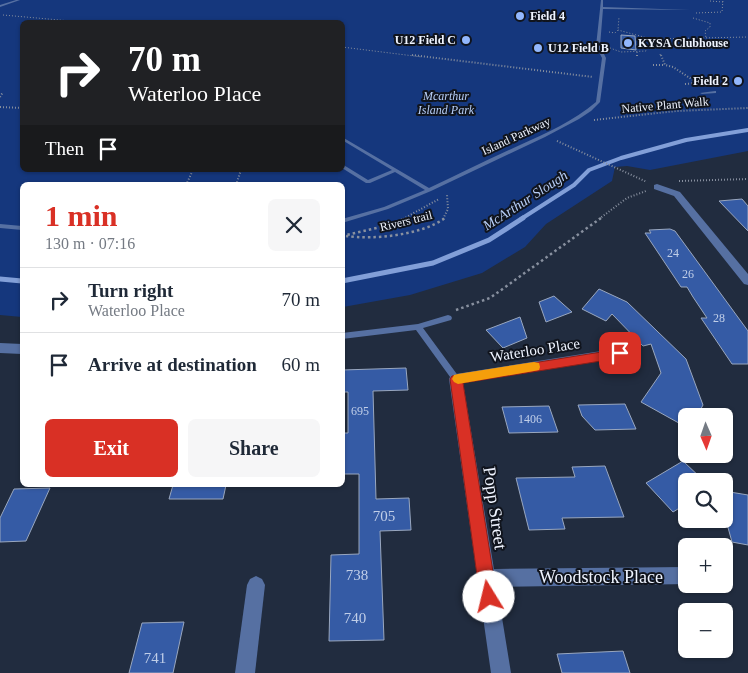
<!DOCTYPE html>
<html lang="en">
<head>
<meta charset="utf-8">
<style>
	:root { --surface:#fff; --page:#f6f6f7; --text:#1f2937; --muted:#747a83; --line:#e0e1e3; --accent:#d93025 }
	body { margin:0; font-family:"Times New Roman",serif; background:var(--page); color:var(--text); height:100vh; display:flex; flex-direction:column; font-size:19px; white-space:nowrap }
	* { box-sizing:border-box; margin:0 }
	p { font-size:16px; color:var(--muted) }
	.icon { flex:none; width:28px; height:28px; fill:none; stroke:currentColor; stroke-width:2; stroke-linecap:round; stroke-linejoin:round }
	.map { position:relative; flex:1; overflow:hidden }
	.panel { position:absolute; left:20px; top:182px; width:325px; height:305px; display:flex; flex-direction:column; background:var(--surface); border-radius:8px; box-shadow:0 1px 4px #0004 }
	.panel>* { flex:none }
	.hud { position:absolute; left:20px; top:20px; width:325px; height:152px; border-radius:8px; box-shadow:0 1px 4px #0004; background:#202124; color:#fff; overflow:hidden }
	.needle { width:32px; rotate:178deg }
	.buttons { position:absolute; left:678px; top:408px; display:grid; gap:10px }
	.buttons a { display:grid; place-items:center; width:55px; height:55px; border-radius:8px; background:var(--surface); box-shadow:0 1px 4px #0004; font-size:25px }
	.pin { position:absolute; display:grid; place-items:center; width:42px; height:42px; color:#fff; margin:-21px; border-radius:10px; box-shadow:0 2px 8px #0006 }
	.me { position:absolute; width:55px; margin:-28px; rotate:351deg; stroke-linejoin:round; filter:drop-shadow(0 0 4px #0008) }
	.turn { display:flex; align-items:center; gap:18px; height:105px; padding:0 25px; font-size:22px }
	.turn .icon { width:65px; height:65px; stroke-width:2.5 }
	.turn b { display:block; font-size:35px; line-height:42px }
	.then { display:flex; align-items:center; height:48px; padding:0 25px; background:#0003; gap:10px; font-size:19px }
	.round { display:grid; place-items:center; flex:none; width:52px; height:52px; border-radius:8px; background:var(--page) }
	.head { display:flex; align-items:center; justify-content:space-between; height:85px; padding:0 25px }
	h1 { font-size:30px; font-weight:600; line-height:38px; color:var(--accent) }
	.button { display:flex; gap:10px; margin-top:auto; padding:10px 25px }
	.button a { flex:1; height:58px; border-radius:8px; background:var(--accent); color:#fff; font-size:20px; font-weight:600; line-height:58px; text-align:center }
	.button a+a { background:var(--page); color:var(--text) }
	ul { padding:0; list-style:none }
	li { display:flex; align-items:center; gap:15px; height:65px; padding:0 25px; border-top:1px solid var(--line) }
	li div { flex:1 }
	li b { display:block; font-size:19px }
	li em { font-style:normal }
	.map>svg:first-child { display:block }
	.green { fill:#15377d; fill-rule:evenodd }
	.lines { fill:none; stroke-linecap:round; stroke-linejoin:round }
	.stream-far1 { stroke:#829fd8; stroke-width:4 }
	.stream { stroke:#829fd8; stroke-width:5 }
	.building { fill:#355ba5; stroke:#99a7bf }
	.path-far2 { stroke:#88909f; stroke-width:1; stroke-dasharray:1 2; stroke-linecap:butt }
	.path-far1 { stroke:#88909f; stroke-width:2; stroke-dasharray:1 2; stroke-linecap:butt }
	.path { stroke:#88909f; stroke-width:2.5; stroke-dasharray:2.5 3; stroke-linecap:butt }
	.service { fill:#5670a2; fill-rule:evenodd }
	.minor { fill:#5670a2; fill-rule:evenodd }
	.route { fill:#d93025; stroke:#8d1f18 }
	.slow { fill:#f59e0b }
	.poi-dot { fill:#92b7fd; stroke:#10141d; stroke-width:2 }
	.labels { text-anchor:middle; stroke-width:4; stroke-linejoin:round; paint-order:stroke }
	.far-poi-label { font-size:12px; font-weight:bold; fill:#eff4ff; stroke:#10141d; text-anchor:start }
	.far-park-label { font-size:12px; font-style:italic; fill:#b7cef7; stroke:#10141d }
	.far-street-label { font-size:12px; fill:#eff4ff; stroke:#10141d }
	.number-label { font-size:12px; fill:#c0cee8 }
	.far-water-label { font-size:14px; font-style:italic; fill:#b7cef7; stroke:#10141d }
	.street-label { font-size:15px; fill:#eff4ff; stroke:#10141d }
	.near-number-label { font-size:15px; fill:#c0cee8 }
	.near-street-label { font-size:18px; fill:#eff4ff; stroke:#10141d }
</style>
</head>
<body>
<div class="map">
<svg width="748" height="673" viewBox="0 0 748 673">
	<rect width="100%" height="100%" fill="#212c3f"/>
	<!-- green -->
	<path class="green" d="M0,0H748V151L650,170L627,166L615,167L612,181L546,224L525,247L482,273L410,295L343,307L342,185H22V317L0,315ZM22,22H342V170H22Z"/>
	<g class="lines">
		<!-- stream-far1 -->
		<path class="stream-far1" d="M521,219L574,185L589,170L621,158L686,140L748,130"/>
		<!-- stream -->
		<g class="stream">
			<path d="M0,279L22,281"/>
			<path d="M342,281L433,263L489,240L523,218"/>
		</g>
	</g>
	<!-- building -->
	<g class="building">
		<path d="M621,35L635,36L636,50L621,48Z"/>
		<path d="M742,199L748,206V231L719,201Z"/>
		<path d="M670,229L675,231L748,331V364H732L701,318H707L693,297L687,287H681L645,233H651L649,230Z"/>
		<path d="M599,289L627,302L686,359L703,405L697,416H686V427L641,402L661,373L651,344L643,346L612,314L606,321L582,309Z"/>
		<path d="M554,296L572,312L546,322L539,302Z"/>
		<path d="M520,317L527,338L503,348L486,330Z"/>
		<path d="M406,368L408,390L373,391L376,499L409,498L411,530L380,531L384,640L329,641L331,555L359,554V474H344V433H348V392H342V370Z"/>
		<path d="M625,404L636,429L595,430L582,416L578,405Z"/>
		<path d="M549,406L558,432L509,433L502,407Z"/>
		<path d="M683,461L704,481H686V504L673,512L646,483Z"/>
		<path d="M605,466L624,517L562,518L565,529L529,530L516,478L575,477L572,467Z"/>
		<path d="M173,485H226L223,499H169Z"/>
		<path d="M50,488L26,541L0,542V518L14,489Z"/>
		<path d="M724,491L748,495V545L732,542L724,513Z"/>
		<path d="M184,622L173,673H129L142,623Z"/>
		<path d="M623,651L630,673H562L557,654Z"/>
	</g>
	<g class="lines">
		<!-- path-far2 -->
		<g class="path-far2">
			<path d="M710,1L723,2"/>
			<path d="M696,13L722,12L723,0"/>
			<path d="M3,15L82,22"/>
			<path d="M693,18L710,23V27L705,31L706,38"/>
			<path d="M609,32L615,33L618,30L619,17"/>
			<path d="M652,39L748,37"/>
			<path d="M342,47L422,57"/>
			<path d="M610,48L621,52L646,51L647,46L653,44L651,39L618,30"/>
			<path d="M637,52V57"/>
			<path d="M660,54L661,57"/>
		</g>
		<!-- path-far1 -->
		<g class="path-far1">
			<path d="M412,55L593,77"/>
			<path d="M637,55V58"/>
			<path d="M661,55L665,65L673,67L699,84"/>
			<path d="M653,65H664"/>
			<path d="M685,84L697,83"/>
			<path d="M0,97L3,92"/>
			<path d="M0,107L22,108"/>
			<path d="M594,120L676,111L748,108"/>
			<path d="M557,141L647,182"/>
			<path d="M679,181L748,179"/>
			<path d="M186,185L193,170"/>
			<path d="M236,185L241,170"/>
			<path d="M403,219L439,199"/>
			<path d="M443,219L448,209L447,195"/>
			<path d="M599,219L627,198L646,191"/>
		</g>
		<!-- path -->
		<g class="path">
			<path d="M342,236L394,224L405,218"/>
			<path d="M346,236C374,240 422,235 445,218"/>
			<path d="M456,310L490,298L601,218"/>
		</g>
		<!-- service -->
		<g class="service">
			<path d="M16,0H20L0,7V5Z"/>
			<path d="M601,0H603V7L690,10L603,9L600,46L606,58L600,102L591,111L579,119L545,137L431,191L388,209L342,223V219L384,207L425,190L395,172L370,183H366L342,168V164L368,180L392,170L342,140V137L429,188C459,174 489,159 520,145C546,133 574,121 596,102L602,58L596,46Z"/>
			<path d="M715,91H716V93L702,94L700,93Z"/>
			<path d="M0,224L22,226V230L0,228Z"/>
			<path d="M448,315L451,316L452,318L451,320L423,328L459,377L460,379L459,381H453L416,330L342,339V333L418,324Z"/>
		</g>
		<!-- minor -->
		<g class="minor">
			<path d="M657,184L680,192L748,274V285L744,284L674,196L654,189V185Z"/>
			<path d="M0,343L22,344V354L0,353Z"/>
			<path d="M620,348L625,350L626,353L625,356L463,383L494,569L686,567V584H689L497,587L511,673H491L449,379L451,375L456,374Z"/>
			<path d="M256,576L262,579L265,585L255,673H235L247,585L250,579Z"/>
		</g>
	</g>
	<!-- route -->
	<path class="route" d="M620,349L625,353L620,358L463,383L497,597L495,603L489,605L483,603L480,597L450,379L452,376Z"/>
	<!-- slow -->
	<path class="slow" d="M534,362L539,363L540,367L539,370L534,371L458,384L454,382L452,379L454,375L458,374Z"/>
	<!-- markers -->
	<g class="poi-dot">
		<circle cx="520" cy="16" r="5"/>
		<circle cx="466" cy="40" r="5"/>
		<circle cx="628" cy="43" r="5"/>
		<circle cx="538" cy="48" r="5"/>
		<circle cx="738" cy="81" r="5"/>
	</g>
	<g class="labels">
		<!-- far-poi labels -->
		<g class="far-poi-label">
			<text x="530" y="20">Field 4</text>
			<text x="456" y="44" text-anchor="end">U12 Field C</text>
			<text x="638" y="47">KYSA Clubhouse</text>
			<text x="548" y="52">U12 Field B</text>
			<text x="728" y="85" text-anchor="end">Field 2</text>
		</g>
		<!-- far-park labels -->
		<g class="far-park-label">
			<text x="446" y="100">Mcarthur<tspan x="446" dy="14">Island Park</tspan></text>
		</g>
		<!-- far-street labels -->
		<g class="far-street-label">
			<text transform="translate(665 105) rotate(-5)" y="4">Native Plant Walk</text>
			<text transform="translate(516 136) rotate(-25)" y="4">Island Parkway</text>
			<text transform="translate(406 221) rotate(-14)" y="4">Rivers trail</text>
		</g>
		<!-- number labels -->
		<g class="number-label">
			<text x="673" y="257">24</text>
			<text x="688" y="278">26</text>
			<text x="719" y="322">28</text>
			<text x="360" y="415">695</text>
			<text x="530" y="423">1406</text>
		</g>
		<!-- far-water labels -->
		<g class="far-water-label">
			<text transform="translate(525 200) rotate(-33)" y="5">McArthur Slough</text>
		</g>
		<!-- street labels -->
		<g class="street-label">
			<text transform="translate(535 350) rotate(-9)" y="5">Waterloo Place</text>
		</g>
		<!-- near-number labels -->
		<g class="near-number-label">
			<text x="384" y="521">705</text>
			<text x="357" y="580">738</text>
			<text x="355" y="623">740</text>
			<text x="155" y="663">741</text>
		</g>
		<!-- near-street labels -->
		<g class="near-street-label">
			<text transform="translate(495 508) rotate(82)" y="6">Popp Street</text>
			<text x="601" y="583">Woodstock Place</text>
		</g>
	</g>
</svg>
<div class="buttons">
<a><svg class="needle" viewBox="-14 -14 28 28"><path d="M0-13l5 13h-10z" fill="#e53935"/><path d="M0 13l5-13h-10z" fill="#747a83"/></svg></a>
<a><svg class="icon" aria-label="search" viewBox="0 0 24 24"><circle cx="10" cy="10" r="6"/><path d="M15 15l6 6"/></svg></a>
<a>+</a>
<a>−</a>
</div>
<div class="pin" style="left:620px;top:353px;background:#d93025"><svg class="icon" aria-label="arrive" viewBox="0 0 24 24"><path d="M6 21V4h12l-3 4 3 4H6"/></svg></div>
<svg class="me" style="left:489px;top:597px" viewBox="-20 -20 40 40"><circle r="19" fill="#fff"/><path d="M0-13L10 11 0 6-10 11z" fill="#d93025"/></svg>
<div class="hud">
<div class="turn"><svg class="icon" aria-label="right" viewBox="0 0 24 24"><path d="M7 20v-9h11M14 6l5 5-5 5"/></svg><div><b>70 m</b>Waterloo Place</div></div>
<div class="then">Then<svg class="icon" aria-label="arrive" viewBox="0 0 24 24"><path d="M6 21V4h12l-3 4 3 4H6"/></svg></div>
</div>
<section class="panel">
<div class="head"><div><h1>1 min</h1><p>130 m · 07:16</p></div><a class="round"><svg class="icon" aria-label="close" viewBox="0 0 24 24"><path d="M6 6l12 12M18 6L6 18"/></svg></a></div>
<ul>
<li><svg class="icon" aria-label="right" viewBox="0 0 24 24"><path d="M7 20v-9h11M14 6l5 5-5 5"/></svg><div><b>Turn right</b><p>Waterloo Place</p></div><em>70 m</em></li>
<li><svg class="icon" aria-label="arrive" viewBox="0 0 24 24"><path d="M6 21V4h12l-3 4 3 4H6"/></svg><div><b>Arrive at destination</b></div><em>60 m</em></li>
</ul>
<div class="button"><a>Exit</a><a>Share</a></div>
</section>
</div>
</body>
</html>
